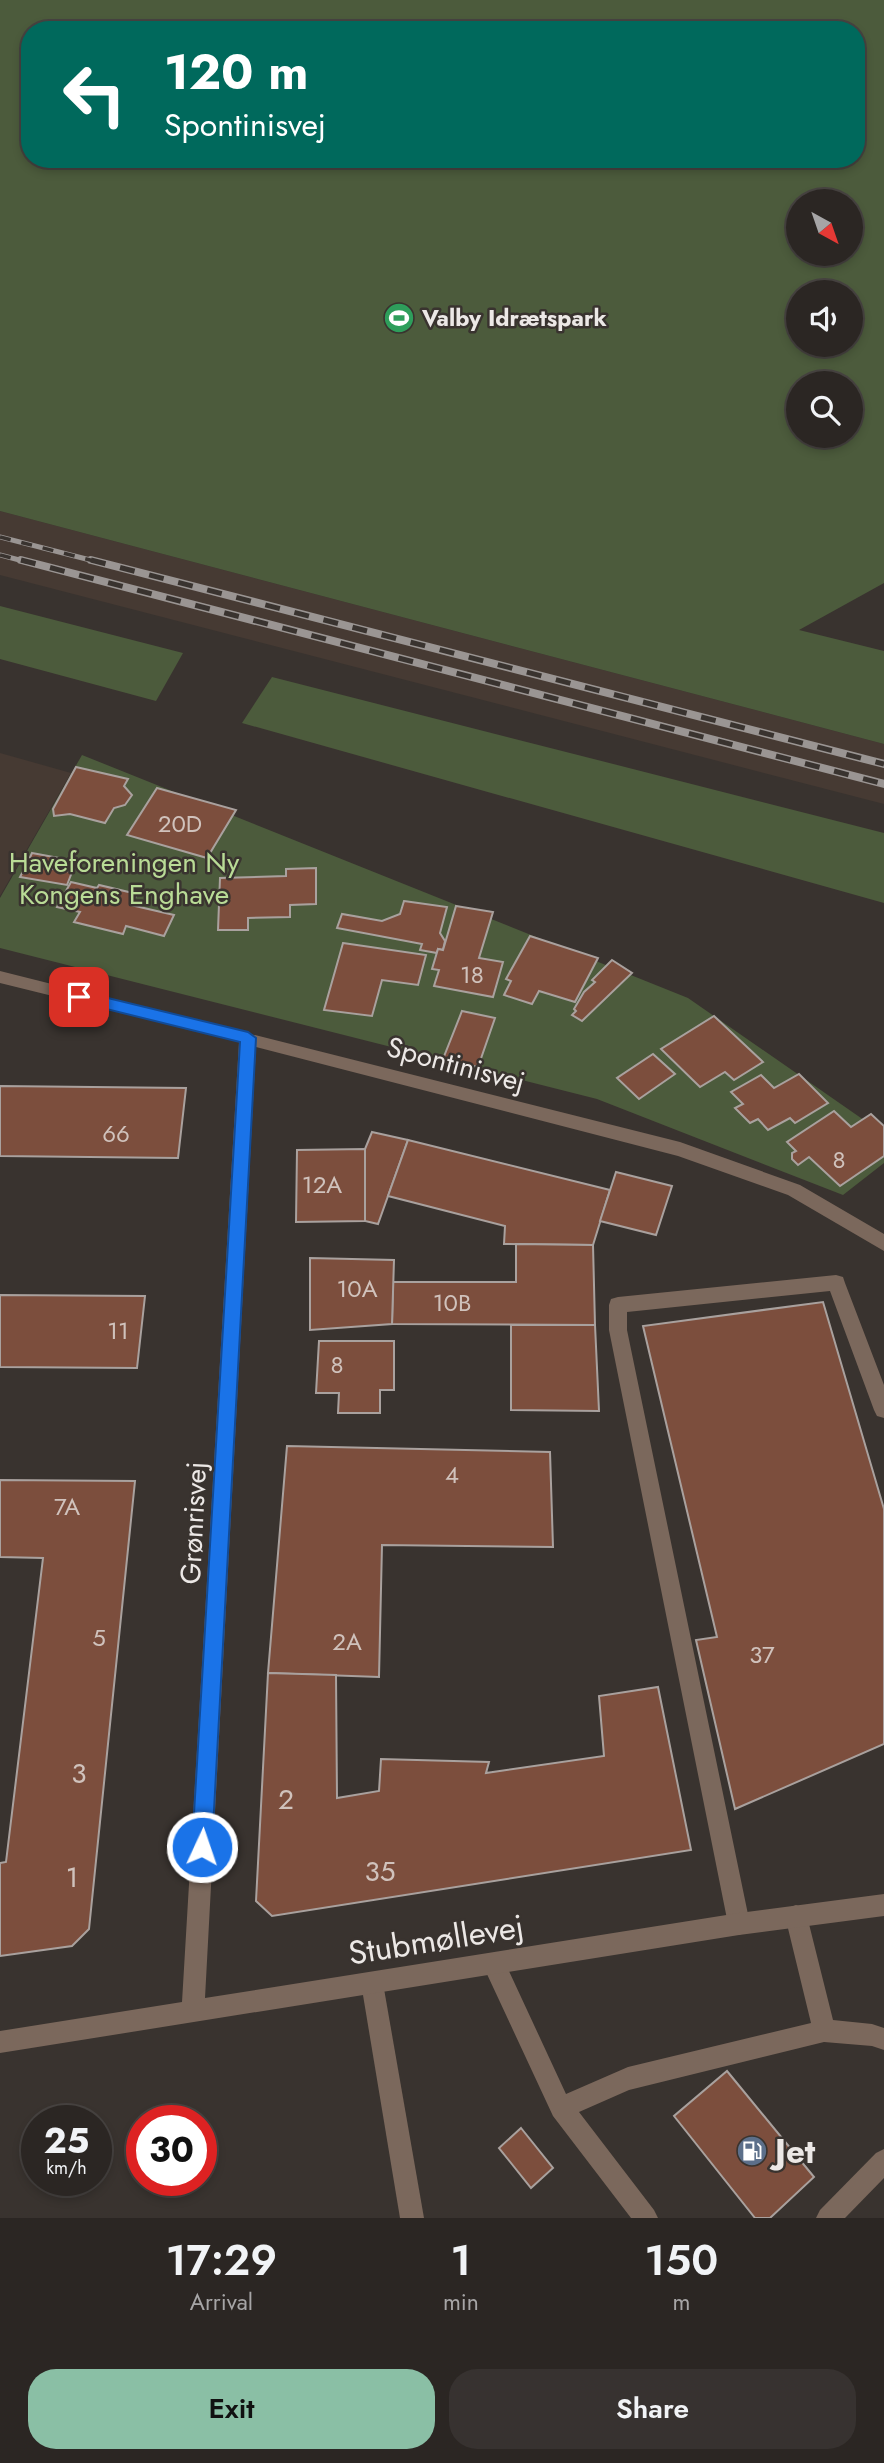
<!DOCTYPE html>
<html lang="en">
<head>
<meta charset="utf-8">
<style>
	:root { --surface:#2b2623; --page:#373230; --text:#f1f3f6; --muted:#a6a5a6; --line:#474341; --accent:#8abfa5 }
	body { margin:0; font-family:Jost,sans-serif; background:var(--page); color:var(--text); height:100vh; display:flex; flex-direction:column; font-size:26px; white-space:nowrap }
	* { box-sizing:border-box; margin:0 }
	p { font-size:23px; color:var(--muted) }
	.icon { flex:none; width:38px; height:38px; fill:none; stroke:currentColor; stroke-width:2; stroke-linecap:round; stroke-linejoin:round }
	.map { position:relative; height:2218px; overflow:hidden }
	.side { display:flex; flex-direction:column; background:var(--surface); flex:1 }
	.side>* { flex:none }
	.hud { position:absolute; left:21px; top:21px; width:844px; height:147px; border-radius:28px; box-shadow:0 4px 10px #0003,0 0 0 2px var(--line); background:#00695c; color:#fff; overflow:hidden }
	.needle { width:46px; rotate:140deg }
	.fabs { position:absolute; left:786px; top:189px; display:grid; gap:14px }
	.fabs a { display:grid; place-items:center; width:77px; height:77px; border-radius:50%; background:var(--surface); box-shadow:0 4px 10px #0003,0 0 0 2px var(--line); font-size:35px }
	.speed { position:absolute; left:21px; top:2105px; display:flex; gap:14px; font-size:35px; font-weight:700; text-align:center }
	.speed>* { display:grid; place-content:center; width:91px; height:91px; border-radius:50%; background:var(--surface); box-shadow:0 4px 10px #0003,0 0 0 2px var(--line); line-height:1 }
	.speed small { font-size:18px; font-weight:400 }
	.speed .limit { border:10px solid #d22; background:#fff; color:#111 }
	.pin { position:absolute; display:grid; place-items:center; width:60px; height:60px; color:#fff; margin:-30px; border-radius:14px; box-shadow:0 4px 10px #0006 }
	.me { position:absolute; width:77px; margin:-38px; rotate:3deg; stroke-linejoin:round; filter:drop-shadow(0 0 5px #0008) }
	.turn { display:flex; align-items:center; gap:24px; height:147px; padding:0 28px; font-size:32px }
	.turn .icon { width:91px; height:91px; stroke-width:2.5 }
	.turn b { display:block; font-size:49px; line-height:60px }
	.eta { display:flex; justify-content:space-evenly; align-items:center; height:119px; text-align:center }
	.eta b { font-size:42px; font-weight:600; line-height:49px }
	.action { display:flex; gap:14px; margin-top:auto; padding:14px 28px }
	.action a { flex:1; height:80px; border-radius:28px; background:var(--accent); color:#111; font-size:28px; font-weight:600; line-height:80px; text-align:center }
	.action a+a { background:var(--page); color:var(--text) }
	.map>svg:first-child { display:block }
	.built { fill:#463a33 }
	.green { fill:#4c5b3c; fill-rule:evenodd }
	.building { fill:#7c4e3d; stroke:#a9a19e; stroke-width:2 }
	.lines { fill:none; stroke-linecap:round; stroke-linejoin:round }
	.lane { fill:#7b685c; fill-rule:evenodd }
	.street { fill:#7b685c; fill-rule:evenodd }
	.rail-far1-casing { stroke:#9a9593; stroke-width:5 }
	.rail-casing { stroke:#9a9593; stroke-width:8 }
	.rail-far1 { stroke:#39332f; stroke-width:3.5; stroke-dasharray:11; stroke-linecap:butt }
	.rail { stroke:#39332f; stroke-width:5; stroke-dasharray:15; stroke-linecap:butt }
	.route { fill:#1a73e8; stroke:#114b97; stroke-width:2 }
	.labels { text-anchor:middle; stroke-width:5; stroke-linejoin:round; paint-order:stroke }
	.far-poi-label { font-size:23px; font-weight:bold; fill:#ece8e6; stroke:#39332f; text-anchor:start }
	.number-label { font-size:24px; fill:#d0c2bc }
	.park-label { font-size:28px; fill:#b9db96; stroke:#39332f }
	.street-label { font-size:28px; fill:#ece8e6; stroke:#39332f }
	.near-number-label { font-size:28px; fill:#d0c2bc }
	.near-street-label { font-size:33px; fill:#ece8e6; stroke:#39332f }
	.near-poi-label { font-size:33px; font-weight:bold; fill:#ece8e6; stroke:#39332f; text-anchor:start }
</style>
</head>
<body>
<div class="map">
<svg width="884" height="2218" viewBox="0 0 884 2218">
	<rect width="100%" height="100%" fill="#39332f"/>
	<!-- built -->
	<g class="built">
		<path d="M0,511L884,744V804L0,575Z"/>
		<path d="M0,753L71,773L0,896Z"/>
	</g>
	<!-- green -->
	<g class="green">
		<path d="M0,0H884V583L799,630L884,651V744L0,511ZM30,30H856V159H30ZM850,201V254H798V201ZM850,292V345H798V292ZM850,383V436H798V383Z"/>
		<path d="M0,606L183,653L156,701L0,659Z"/>
		<path d="M272,677L884,833V903L242,723Z"/>
		<path d="M82,755L688,998L884,1134V1163L843,1195L597,1099L0,948V898Z"/>
	</g>
	<!-- building -->
	<g class="building">
		<path d="M76,767L128,779L124,786L132,795L125,805L114,808L105,823L70,814L54,816L53,809Z"/>
		<path d="M157,788L236,810L207,858L127,835Z"/>
		<path d="M32,853L59,858L53,869L27,864Z"/>
		<path d="M27,864L53,869L72,872L67,885L20,877Z"/>
		<path d="M316,868V904L290,905V917L248,918V930H218L220,878L286,876V869Z"/>
		<path d="M71,882L97,888L99,885L137,894L131,905L174,915L164,936L126,926L123,934L74,922L80,912L57,907Z"/>
		<path d="M404,901L447,907L440,933L445,941L443,950L438,949L437,953L420,950L422,944L337,928L342,914L382,921L400,914Z"/>
		<path d="M456,906L493,912L479,958L503,962L493,997L434,986L439,970L432,969L438,949L443,950Z"/>
		<path d="M530,936L598,958L575,1002L539,991L532,1004L504,995L511,981L506,979Z"/>
		<path d="M343,943L426,955L418,985L382,980L372,1016L324,1010Z"/>
		<path d="M612,960L632,973L582,1021L572,1015L576,1011L574,1009L584,992L595,982L592,980Z"/>
		<path d="M462,1011L495,1018L478,1067L443,1059Z"/>
		<path d="M714,1016L763,1062L734,1080L725,1072L700,1087L661,1049Z"/>
		<path d="M653,1054L675,1074L639,1099L617,1078Z"/>
		<path d="M799,1074L828,1103L795,1123L790,1118L768,1130L758,1119L750,1123L735,1108L743,1104L731,1092L761,1075L774,1088Z"/>
		<path d="M0,1086L186,1088L178,1158L0,1156Z"/>
		<path d="M834,1111L851,1127L871,1114L884,1126V1156L840,1186L809,1157L798,1165L792,1159V1153L796,1151L787,1142Z"/>
		<path d="M372,1132L408,1140L378,1224L365,1221V1149Z"/>
		<path d="M408,1140L610,1190L593,1245L504,1244L505,1226L388,1196Z"/>
		<path d="M365,1149V1221L296,1222L297,1150Z"/>
		<path d="M616,1172L672,1186L656,1235L600,1221Z"/>
		<path d="M516,1244L593,1245L595,1325L392,1324L393,1282H516Z"/>
		<path d="M310,1258L394,1260L392,1324L310,1330Z"/>
		<path d="M0,1295L145,1296L137,1368L0,1367Z"/>
		<path d="M823,1302L884,1509V1744L735,1809L696,1640L717,1637L643,1326Z"/>
		<path d="M511,1325H595L599,1411L511,1410Z"/>
		<path d="M319,1341H394V1390H380V1413H338L339,1393H316Z"/>
		<path d="M287,1446L550,1452L553,1547L382,1545L379,1677L268,1673Z"/>
		<path d="M0,1480L135,1481L89,1929L72,1946L0,1956V1863L6,1862L43,1558L0,1557Z"/>
		<path d="M268,1673L336,1675L337,1798L379,1791L381,1759L489,1762L486,1773L604,1756L599,1696L658,1687L691,1850L272,1916L256,1901Z"/>
		<path d="M727,2071L814,2177L770,2218H755L674,2116Z"/>
		<path d="M521,2128L553,2168L531,2188L499,2148Z"/>
	</g>
	<g class="lines">
		<!-- lane -->
		<g class="lane">
			<path d="M836,1275L843,1277L845,1283L884,1385V1418L877,1416L874,1410L830,1291L627,1312V1330L750,1924L747,1932L739,1935L731,1932L728,1924L609,1330V1305L611,1299L618,1297Z"/>
			<path d="M796,1905L804,1908L807,1916L833,2020L872,2024L884,2028V2050L872,2046L824,2042L629,2090L579,2112L654,2210L658,2218H631L553,2116L486,1972L483,1964L486,1956L494,1953L502,1956L566,2094L628,2067L811,2023L785,1916L788,1908Z"/>
			<path d="M372,1972L380,1975L383,1983L424,2218H400L361,1983L364,1975Z"/>
			<path d="M884,2149V2178L845,2218H816L820,2210L876,2153Z"/>
		</g>
		<!-- street -->
		<path class="street" d="M0,971L680,1142L800,1185L884,1234V1251L788,1195L678,1156L256,1047L205,1998L739,1913L884,1894V1916L739,1935L0,2053V2031L182,2002L239,1042L0,983Z"/>
		<!-- rail-far1 casing -->
		<g class="rail-far1-casing">
			<g id="rail-far1">
				<path d="M0,537L98,562"/>
				<path d="M0,555L27,562"/>
			</g>
		</g>
		<!-- rail casing -->
		<g class="rail-casing">
			<g id="rail">
				<path d="M21,560L884,784"/>
				<path d="M91,560L884,764"/>
			</g>
		</g>
		<!-- rail-far1 -->
		<use href="#rail-far1" class="rail-far1"/>
		<!-- rail -->
		<use href="#rail" class="rail"/>
	</g>
	<!-- route -->
	<path class="route" d="M79,991L248,1032L256,1038L212,1847L209,1854L202,1857L195,1854L192,1847L240,1042L74,1001L72,997Z"/>
	<!-- icons -->
	<defs>
		<g id="stadium-disc" transform="scale(1.575)"><circle r="9.5" fill="#2e9e5b" stroke="#39332f"/><path d="M0-5a6.5 5 0 1 0 0 10a6.5 5 0 1 0 0-10ZM-3.5-1.8h7v3.6h-7Z" fill="#fff"/></g>
		<g id="fuel-disc" transform="scale(1.575)"><circle r="9.5" fill="#5c6f8a" stroke="#39332f"/><path d="M-5.5-6h7V0h2V4h1.3V-2.5L3-4.5l.8-.8L6-3V5H2.5V1h-1V6h-7ZM-4.2-4.7v3.2H.2V-4.7Z" fill="#fff"/></g>
	</defs>
	<g fill-rule="evenodd">
		<use href="#stadium-disc" x="399" y="318"/>
		<use href="#fuel-disc" x="752" y="2151"/>
	</g>
	<g class="labels">
		<!-- far-poi labels -->
		<g class="far-poi-label">
			<text x="422" y="326">Valby Idrætspark</text>
		</g>
		<!-- number labels -->
		<g class="number-label">
			<text x="180" y="832">20D</text>
			<text x="472" y="983">18</text>
			<text x="116" y="1142">66</text>
			<text x="839" y="1168">8</text>
			<text x="322" y="1193">12A</text>
			<text x="357" y="1297">10A</text>
			<text x="452" y="1311">10B</text>
			<text x="118" y="1339">11</text>
			<text x="337" y="1373">8</text>
			<text x="452" y="1483">4</text>
			<text x="67" y="1515">7A</text>
			<text x="99" y="1646">5</text>
			<text x="347" y="1650">2A</text>
			<text x="762" y="1663">37</text>
		</g>
		<!-- park labels -->
		<g class="park-label">
			<text x="124" y="872">Haveforeningen Ny<tspan x="124" dy="32">Kongens Enghave</tspan></text>
		</g>
		<!-- street labels -->
		<g class="street-label">
			<text transform="translate(456 1064) rotate(15)" y="10">Spontinisvej</text>
			<text transform="translate(193 1523) rotate(-87)" y="10">Grønrisvej</text>
		</g>
		<!-- near-number labels -->
		<g class="near-number-label">
			<text x="79" y="1783">3</text>
			<text x="286" y="1809">2</text>
			<text x="380" y="1881">35</text>
			<text x="72" y="1887">1</text>
		</g>
		<!-- near-street labels -->
		<g class="near-street-label">
			<text transform="translate(436 1939) rotate(-9)" y="12">Stubmøllevej</text>
		</g>
		<!-- near-poi labels -->
		<g class="near-poi-label">
			<text x="775" y="2163">Jet</text>
		</g>
	</g>
</svg>
<div class="fabs">
<a><svg class="needle" viewBox="-14 -14 28 28"><path d="M0-13l5 13h-10z" fill="#e53935"/><path d="M0 13l5-13h-10z" fill="#a6a5a6"/></svg></a>
<a><svg class="icon" aria-label="sound" viewBox="0 0 24 24"><path d="M4 9h4l5-4v14l-5-4H4zM17 9q2 3 0 6"/></svg></a>
<a><svg class="icon" aria-label="search" viewBox="0 0 24 24"><circle cx="10" cy="10" r="6"/><path d="M15 15l6 6"/></svg></a>
</div>
<div class="speed"><div>25<small>km/h</small></div><div class="limit">30</div></div>
<div class="pin" style="left:79px;top:997px;background:#d93025"><svg class="icon" aria-label="arrive" viewBox="0 0 24 24"><path d="M6 21V4h12l-3 4 3 4H6"/></svg></div>
<svg class="me" style="left:202px;top:1847px" viewBox="-20 -20 40 40"><circle r="17" fill="#1a73e8" stroke="#fff" stroke-width="3"/><path d="M0-11L8 9 0 5-8 9z" fill="#fff"/></svg>
<div class="hud">
<div class="turn"><svg class="icon" aria-label="left" viewBox="0 0 24 24"><path d="M17 20v-9H6M10 6l-5 5 5 5"/></svg><div><b>120 m</b>Spontinisvej</div></div>
</div>
</div>
<section class="side">
<div class="eta">
<div><b>17:29</b><p>Arrival</p></div>
<div><b>1</b><p>min</p></div>
<div><b>150</b><p>m</p></div>
</div>
<div class="action"><a>Exit</a><a>Share</a></div>
</section>
</body>
</html>
